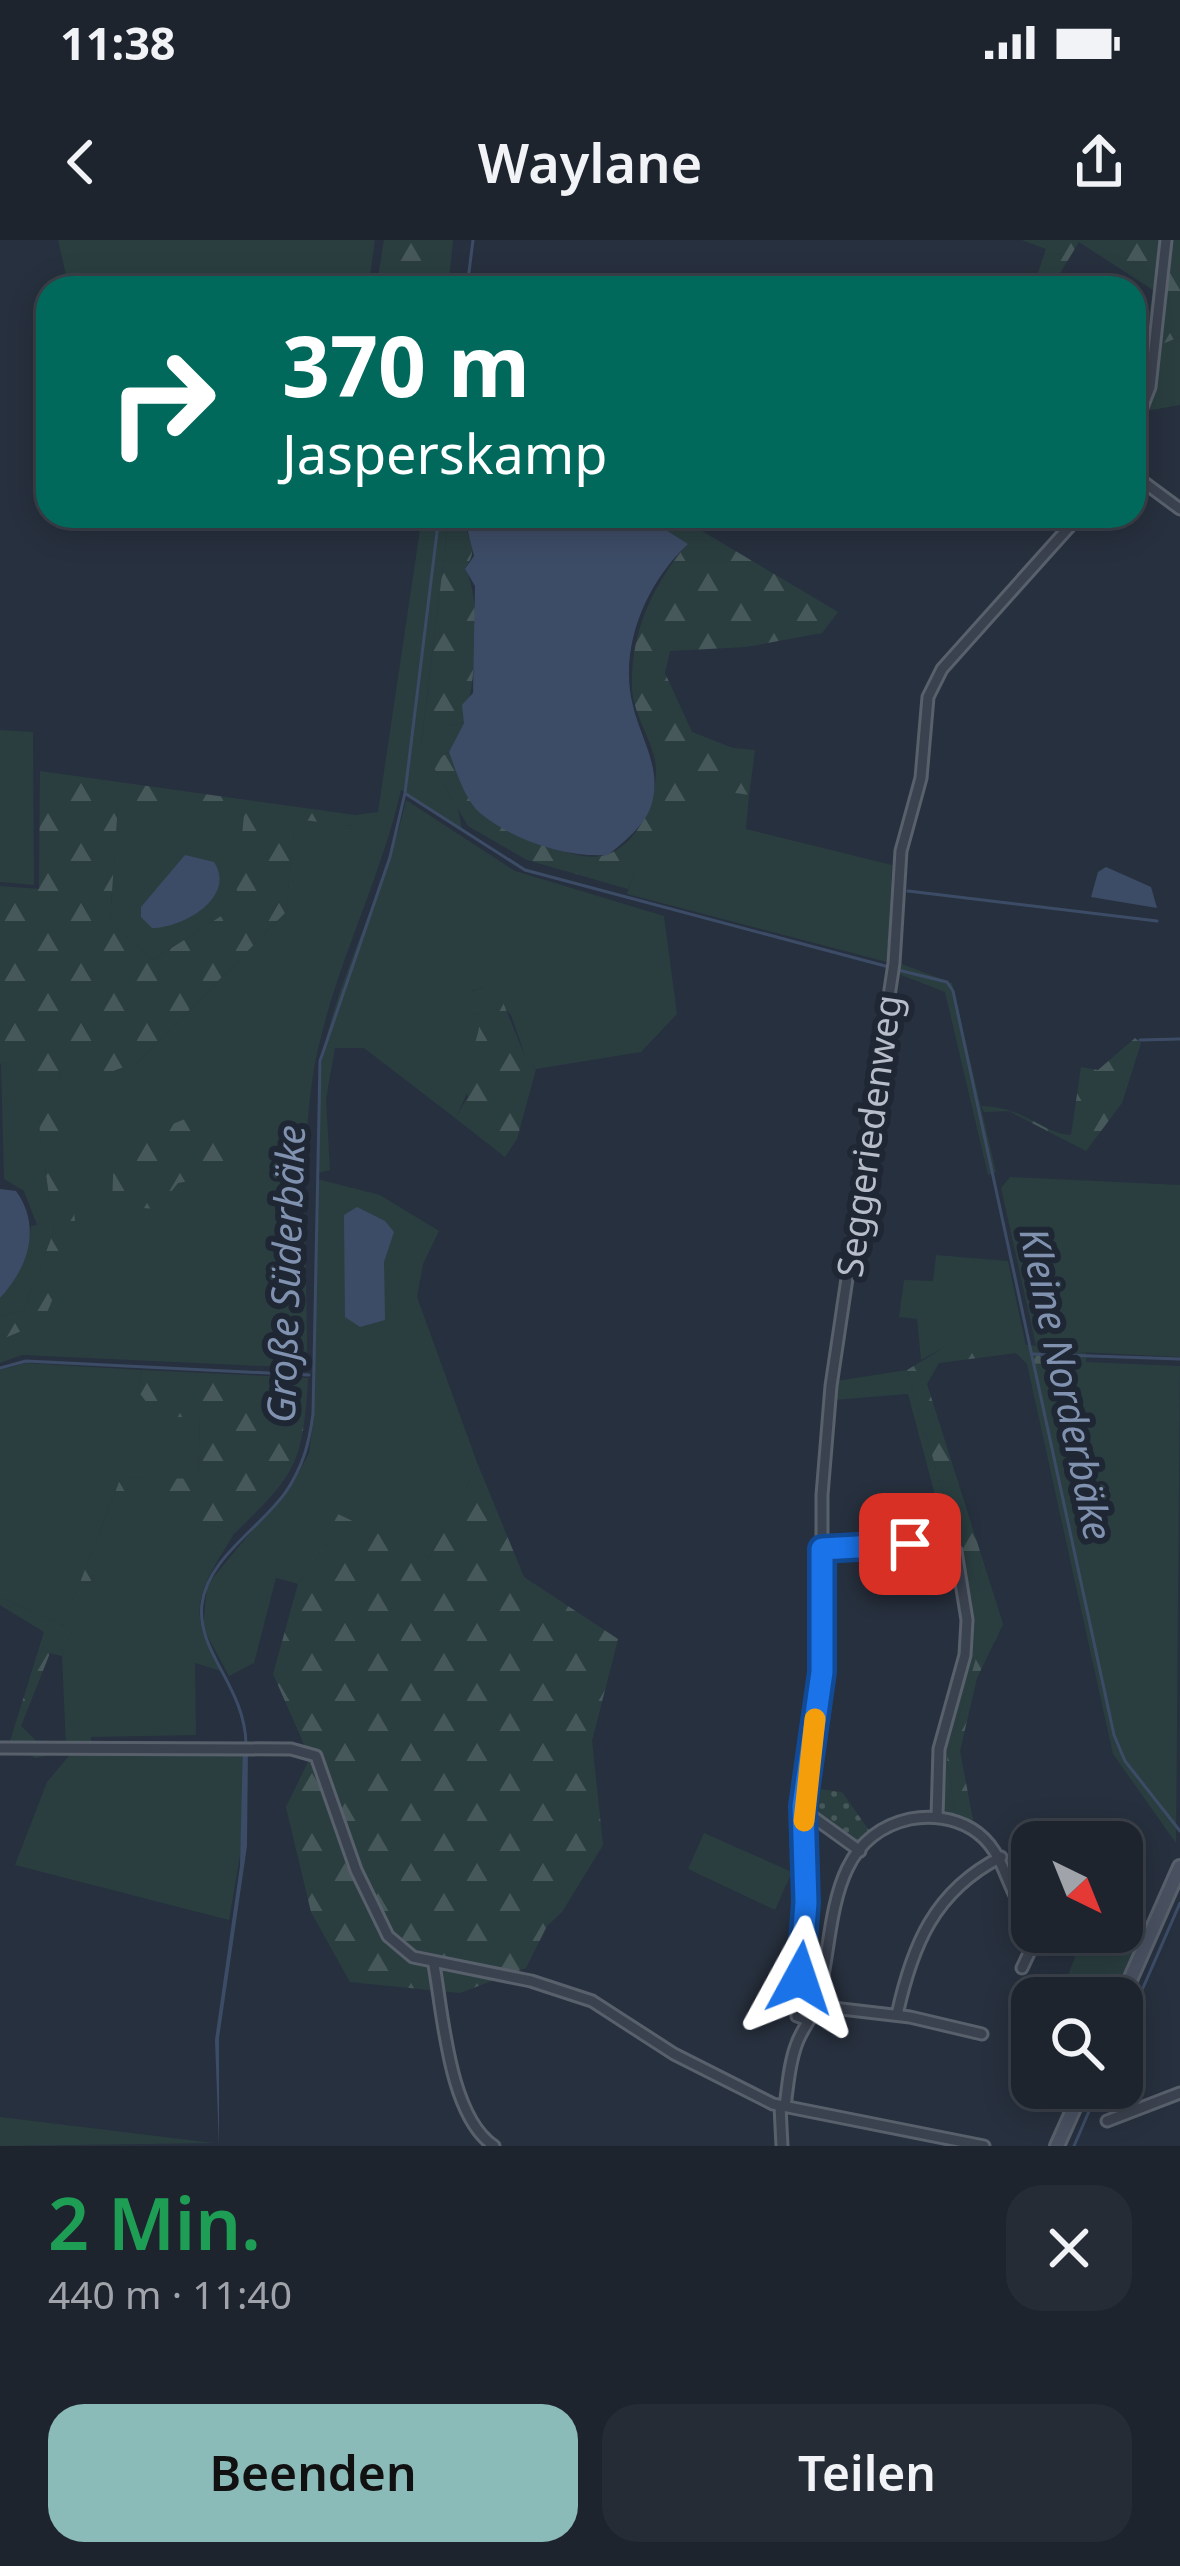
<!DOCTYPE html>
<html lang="de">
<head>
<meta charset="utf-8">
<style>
	:root { --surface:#1d242e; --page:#252c36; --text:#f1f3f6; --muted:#a0a4aa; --line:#3b414a; --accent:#8bbbb9 }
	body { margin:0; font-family:"Noto Sans",sans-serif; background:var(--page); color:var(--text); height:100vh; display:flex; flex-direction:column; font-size:45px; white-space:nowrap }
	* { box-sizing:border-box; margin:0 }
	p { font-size:39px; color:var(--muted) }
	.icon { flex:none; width:66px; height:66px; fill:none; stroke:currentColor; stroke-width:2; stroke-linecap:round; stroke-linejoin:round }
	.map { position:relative; height:1906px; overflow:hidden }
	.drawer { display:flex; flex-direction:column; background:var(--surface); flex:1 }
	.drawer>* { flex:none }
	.banner { position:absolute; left:36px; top:36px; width:1110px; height:252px; border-radius:36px; box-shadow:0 6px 30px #0003,0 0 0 3px var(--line); background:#00695c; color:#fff; overflow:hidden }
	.needle { width:78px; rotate:137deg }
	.fabs { position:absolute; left:1011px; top:1581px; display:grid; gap:24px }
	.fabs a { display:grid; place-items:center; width:132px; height:132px; border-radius:24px; background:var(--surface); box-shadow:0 6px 30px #0003,0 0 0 3px var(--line); font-size:60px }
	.pin { position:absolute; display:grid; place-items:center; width:102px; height:102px; color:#fff; margin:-51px; border-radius:24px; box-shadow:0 6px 18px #0006 }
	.me { position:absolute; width:132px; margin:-66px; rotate:5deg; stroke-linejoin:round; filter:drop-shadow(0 0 9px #0008) }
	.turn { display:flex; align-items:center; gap:42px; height:252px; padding:0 48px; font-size:54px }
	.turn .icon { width:156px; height:156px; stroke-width:2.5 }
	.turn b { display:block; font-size:84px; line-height:102px }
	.round { display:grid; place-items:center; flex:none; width:126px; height:126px; border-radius:36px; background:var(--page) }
	.headline { display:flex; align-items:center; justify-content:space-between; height:204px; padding:0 48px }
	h1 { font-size:72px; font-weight:600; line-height:90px; color:#1e9e55 }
	.primary-button { display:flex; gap:24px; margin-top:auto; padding:24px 48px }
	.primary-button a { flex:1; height:138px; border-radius:36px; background:var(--accent); color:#111; font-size:48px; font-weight:600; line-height:138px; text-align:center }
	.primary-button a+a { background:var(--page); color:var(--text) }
	.status { display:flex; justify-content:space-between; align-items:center; height:84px; padding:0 60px; background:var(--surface); direction:ltr }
	.status svg { height:33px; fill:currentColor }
	header { display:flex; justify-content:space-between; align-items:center; height:156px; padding:0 48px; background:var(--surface); font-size:54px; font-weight:600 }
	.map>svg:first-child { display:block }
	.green { fill:#2a3e40 }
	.forest { fill:url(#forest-firs); fill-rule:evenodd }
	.park { fill:url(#park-dots) }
	.water { fill:#3d4c66 }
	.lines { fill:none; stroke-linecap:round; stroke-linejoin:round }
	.stream { stroke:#3d4c66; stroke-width:3 }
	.street-casing { stroke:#58606c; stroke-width:15 }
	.secondary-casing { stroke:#58606c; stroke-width:18 }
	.street { stroke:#3b424f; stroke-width:9 }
	.secondary { stroke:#495161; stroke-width:12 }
	.route-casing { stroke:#114b97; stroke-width:30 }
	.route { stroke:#1a73e8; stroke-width:21 }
	.slow { stroke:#f59e0b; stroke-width:21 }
	.labels { text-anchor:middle; stroke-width:12; stroke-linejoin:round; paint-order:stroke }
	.street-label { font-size:36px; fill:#b7bdc9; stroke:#1f2734 }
	.water-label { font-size:39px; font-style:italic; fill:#8092af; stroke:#1f2734 }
</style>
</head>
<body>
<div class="status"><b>11:38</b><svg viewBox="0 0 49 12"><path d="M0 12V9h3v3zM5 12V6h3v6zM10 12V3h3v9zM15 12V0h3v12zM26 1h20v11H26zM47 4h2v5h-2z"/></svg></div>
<header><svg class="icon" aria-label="back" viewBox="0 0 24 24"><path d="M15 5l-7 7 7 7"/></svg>Waylane<svg class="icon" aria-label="share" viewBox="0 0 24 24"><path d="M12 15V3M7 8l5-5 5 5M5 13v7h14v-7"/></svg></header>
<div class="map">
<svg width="1180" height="1906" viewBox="0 0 1180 1906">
	<defs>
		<pattern id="forest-firs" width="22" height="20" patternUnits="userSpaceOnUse" patternTransform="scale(3)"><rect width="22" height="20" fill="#2a3e40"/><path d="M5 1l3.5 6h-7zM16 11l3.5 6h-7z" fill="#47585a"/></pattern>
		<pattern id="park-dots" width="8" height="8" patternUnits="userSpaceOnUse" patternTransform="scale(3)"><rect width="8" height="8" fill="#2a3e40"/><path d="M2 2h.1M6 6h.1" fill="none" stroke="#47585a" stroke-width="1.8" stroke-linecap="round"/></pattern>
	</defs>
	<rect width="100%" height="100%" fill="#27303e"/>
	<!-- green -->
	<g class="green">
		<path d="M58,0H375L370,35L120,40L117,48H69Z"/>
		<path d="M1180,97V165L1146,171L1157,106Z"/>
		<path d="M422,276H449L421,505L439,487L464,483L449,512L431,523L458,569L462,589L401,550C381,638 339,718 319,805C297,894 308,1033 307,1128L22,1115L0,1123V1100L76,1001L60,831L138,822L286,672L295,578L353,586L355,575L378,572Z"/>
		<path d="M0,490L33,492L34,645L0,642Z"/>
		<path d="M702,547L749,555L746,589L892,625L887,722L627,654L634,633Z"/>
		<path d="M406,560L515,631L664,676L677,774L641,812L536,829L526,819L511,775L484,747L472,751L469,772L480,775C481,809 472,849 455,878L364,808H335L326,859L330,930L318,933C318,887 316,840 327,795C348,715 388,641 406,560Z"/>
		<path d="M118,563L245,575L235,667L153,720L110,682Z"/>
		<path d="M899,723L952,743L996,932L988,935L945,752L896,733Z"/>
		<path d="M30,820L54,991L23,1071L0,1076V1058C20,1037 28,1015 31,986L37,985L24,951L4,939L1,824Z"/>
		<path d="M1010,937L1180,945V1117L1037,1110L1001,948Z"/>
		<path d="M317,939L380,955L439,991L423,1024L417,1057L478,1225L429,1318L309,1261L332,1296L298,1344L276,1338L254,1423L229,1436L203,1388L207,1345L297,1236L309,1213L314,1175Z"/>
		<path d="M936,1015L1008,1021L1026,1106L945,1107L921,1120L917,1079L899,1077L904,1040L933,1041Z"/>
		<path d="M1039,1120L1180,1126L1176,1603L1113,1514L1027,1124Z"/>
		<path d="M26,1123L142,1130L138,1151L200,1178L198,1240L121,1237L63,1386L0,1357V1130Z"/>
		<path d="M907,1130L956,1297L983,1358V1394L947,1518L956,1578C912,1562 963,1445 967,1412C972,1375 962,1336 955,1301L947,1300L908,1154L834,1160L836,1141Z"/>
		<path d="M127,1249L234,1294C199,1351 183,1372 224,1432L195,1423L196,1495L91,1497V1506L66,1505L62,1416Z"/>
		<path d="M245,1509L241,1610L229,1680L15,1625L47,1542L73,1511Z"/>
		<path d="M704,1593L792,1632L775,1670L688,1629Z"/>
		<path d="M1098,1692H1122L1136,1699L1139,1713L1120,1758H1059L1083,1697Z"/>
		<path d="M0,1877L214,1903L0,1906Z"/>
	</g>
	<!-- forest -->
	<g class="forest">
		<path d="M384,0H453L448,48H185L377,44Z"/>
		<path d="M1022,0H1180V97L1157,106L1134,178V89L1149,74L1153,50L1079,2L1051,48H1033L1046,9Z"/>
		<path d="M449,276H464C464,299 482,305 465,329C483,361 475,448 464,483L440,487L439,503L421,506Z"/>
		<path d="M644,276H677L838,372L822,393L746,407L670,411L665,433L692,492L733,508L755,510L749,555L702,548L634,633L628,649L527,620L468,586L431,523L449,512C469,561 488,589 542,604C560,610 586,621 605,615C640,606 663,549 654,516C648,492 632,471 632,446C631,390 653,346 687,304Z"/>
		<path d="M40,531L355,575L354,586L295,579L286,672L138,822L88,840L60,831L77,1001L43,1082L0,1100V1076L23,1071L54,991L30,821L0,824V646L39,649ZM118,564L244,575L235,667L153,720L110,682Z"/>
		<path d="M484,747L498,750L526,819L536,829L517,899L505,917L455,878L468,857C459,827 481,803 480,775L469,772L471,752Z"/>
		<path d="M1135,798L1141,803L1122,863L1086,911L1009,871L984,872L981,866C1026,867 1043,894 1071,895L1081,827L1098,830Z"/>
		<path d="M224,863L237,900L228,935L178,943L157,969L112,966L114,909L155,901L163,888Z"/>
		<path d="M1021,1104L1086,1113V1122L1027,1124L1016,1113L939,1123L927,1144L1003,1384L977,1438L960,1511L974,1585L956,1578L947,1518L983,1394V1358L956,1297L907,1130L945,1107Z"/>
		<path d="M142,1130L308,1138C303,1224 296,1234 234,1294L127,1250L62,1416L50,1413L21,1486L51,1515L35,1518L10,1501L44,1392L0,1365V1357L63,1386L121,1237L198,1239L200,1178L157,1176L138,1151Z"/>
		<path d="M478,1225L524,1337L618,1399L592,1501L603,1605L562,1672L547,1686L526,1728L460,1753L350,1742L311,1672L286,1567L310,1518L273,1434L298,1344L332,1296L307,1259L429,1318Z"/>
	</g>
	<!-- park -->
	<path class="park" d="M805,1547L842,1552L871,1593L853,1606L807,1572Z"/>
	<!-- water -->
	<g class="water">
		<path d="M464,276H644L688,304C646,343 618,408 633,466C641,500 663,529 651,566C645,585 623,603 608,615C567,618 512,600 480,573C465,560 456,531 449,512L464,483L462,465L473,453L475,346L465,329L474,316Z"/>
		<path d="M185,615L214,622C237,657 183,688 152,688L141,677V667Z"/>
		<path d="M1106,627L1151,647L1157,668L1091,657L1098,632Z"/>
		<path d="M0,949L16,951C42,987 28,1028 0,1058Z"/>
		<path d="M357,967L385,981L394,992L384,1022L385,1080L360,1087L345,1077L344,975Z"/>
		<path d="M243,1504H248L247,1606L219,1798V1906L215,1800L240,1626Z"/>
	</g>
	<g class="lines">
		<!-- stream -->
		<g class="stream">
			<path d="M467,48L473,0"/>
			<path d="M406,554L525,630L889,727"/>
			<path d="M908,651L1157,681"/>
			<path d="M898,730L947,742L953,751L1114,1495L1125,1521L1180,1591"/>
			<path d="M1140,800L1180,799"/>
			<path d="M1032,1114L1180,1119"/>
			<path d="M0,1128L26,1121L309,1135"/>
			<path d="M246,1504C245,1446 196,1412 202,1364C207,1319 260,1288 285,1253C303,1227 309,1204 313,1174L320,821L390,617L405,553L439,276"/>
			<path d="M1122,1796L1180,1663"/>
			<path d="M1074,1906L1099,1848"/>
		</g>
		<!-- street casing -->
		<g class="street-casing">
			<g id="street">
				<path d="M1134,188L1150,147L1166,0"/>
				<path d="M1134,235L1180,269"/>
				<path d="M822,1309L941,1303L956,1311L967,1380L965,1415L939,1509L937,1577"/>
				<path d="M0,1508L291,1509L316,1516L356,1630L388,1696L413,1717L531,1741L592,1761L674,1814L773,1864L984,1906"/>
				<path d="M806,1572L860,1611"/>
				<path d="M1122,1686L1149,1696"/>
				<path d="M434,1725C443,1775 449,1876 494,1906"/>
				<path d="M1022,1728L1039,1692"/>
				<path d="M816,1766L910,1777L982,1794"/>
				<path d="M897,1775C912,1706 934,1651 1001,1617"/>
				<path d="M808,1780L797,1776L807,1663L803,1566L822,1432V1255L831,1146L894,723L901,611L921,538L928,457L942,429L1079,276"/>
				<path d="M780,1866L782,1906"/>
				<path d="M785,1866C788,1846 789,1823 797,1803C802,1789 813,1777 817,1762C836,1698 823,1598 910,1579C931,1575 954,1578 972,1589C1008,1611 1004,1653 1032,1679"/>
				<path d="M1107,1881L1180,1853"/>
			</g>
		</g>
		<!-- secondary casing -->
		<g class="secondary-casing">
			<g id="secondary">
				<path d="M1122,1758L1180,1627"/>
				<path d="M1057,1906L1083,1848"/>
			</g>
		</g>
		<!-- street -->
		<use href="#street" class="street"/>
		<!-- secondary -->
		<use href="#secondary" class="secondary"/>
	</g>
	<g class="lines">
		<!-- route casing -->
		<g class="route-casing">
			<path id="route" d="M800,1738L806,1663L803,1566L822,1432V1309L910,1304"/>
		</g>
		<!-- route -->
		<use href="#route" class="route"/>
		<!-- slow -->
		<path class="slow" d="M804,1581L815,1479"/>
	</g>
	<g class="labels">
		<!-- street labels -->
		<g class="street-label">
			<text transform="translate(869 896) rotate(-82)" y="13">Seggeriedenweg</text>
		</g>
		<!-- water labels -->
		<g class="water-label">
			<text transform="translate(286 1034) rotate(-88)" y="14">Große Süderbäke</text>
			<text transform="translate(1066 1144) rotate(78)" y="14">Kleine Norderbäke</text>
		</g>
	</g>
</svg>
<div class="fabs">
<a><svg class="needle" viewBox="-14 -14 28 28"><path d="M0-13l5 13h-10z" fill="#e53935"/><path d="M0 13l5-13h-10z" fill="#a0a4aa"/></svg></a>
<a><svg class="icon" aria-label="search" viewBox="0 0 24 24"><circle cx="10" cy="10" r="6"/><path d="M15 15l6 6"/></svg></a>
</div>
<div class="pin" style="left:910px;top:1304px;background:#d93025"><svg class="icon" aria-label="arrive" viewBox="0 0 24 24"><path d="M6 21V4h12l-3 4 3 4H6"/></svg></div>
<svg class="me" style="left:800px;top:1738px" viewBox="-20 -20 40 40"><path d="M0-17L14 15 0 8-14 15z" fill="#1a73e8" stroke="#fff" stroke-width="4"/></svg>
<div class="banner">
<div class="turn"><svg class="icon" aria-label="right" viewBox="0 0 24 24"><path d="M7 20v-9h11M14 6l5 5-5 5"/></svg><div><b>370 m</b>Jasperskamp</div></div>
</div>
</div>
<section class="drawer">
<div class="headline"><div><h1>2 Min.</h1><p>440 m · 11:40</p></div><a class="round"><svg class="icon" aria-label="close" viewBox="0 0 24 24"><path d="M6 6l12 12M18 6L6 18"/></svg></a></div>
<div class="primary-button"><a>Beenden</a><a>Teilen</a></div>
</section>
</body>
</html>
